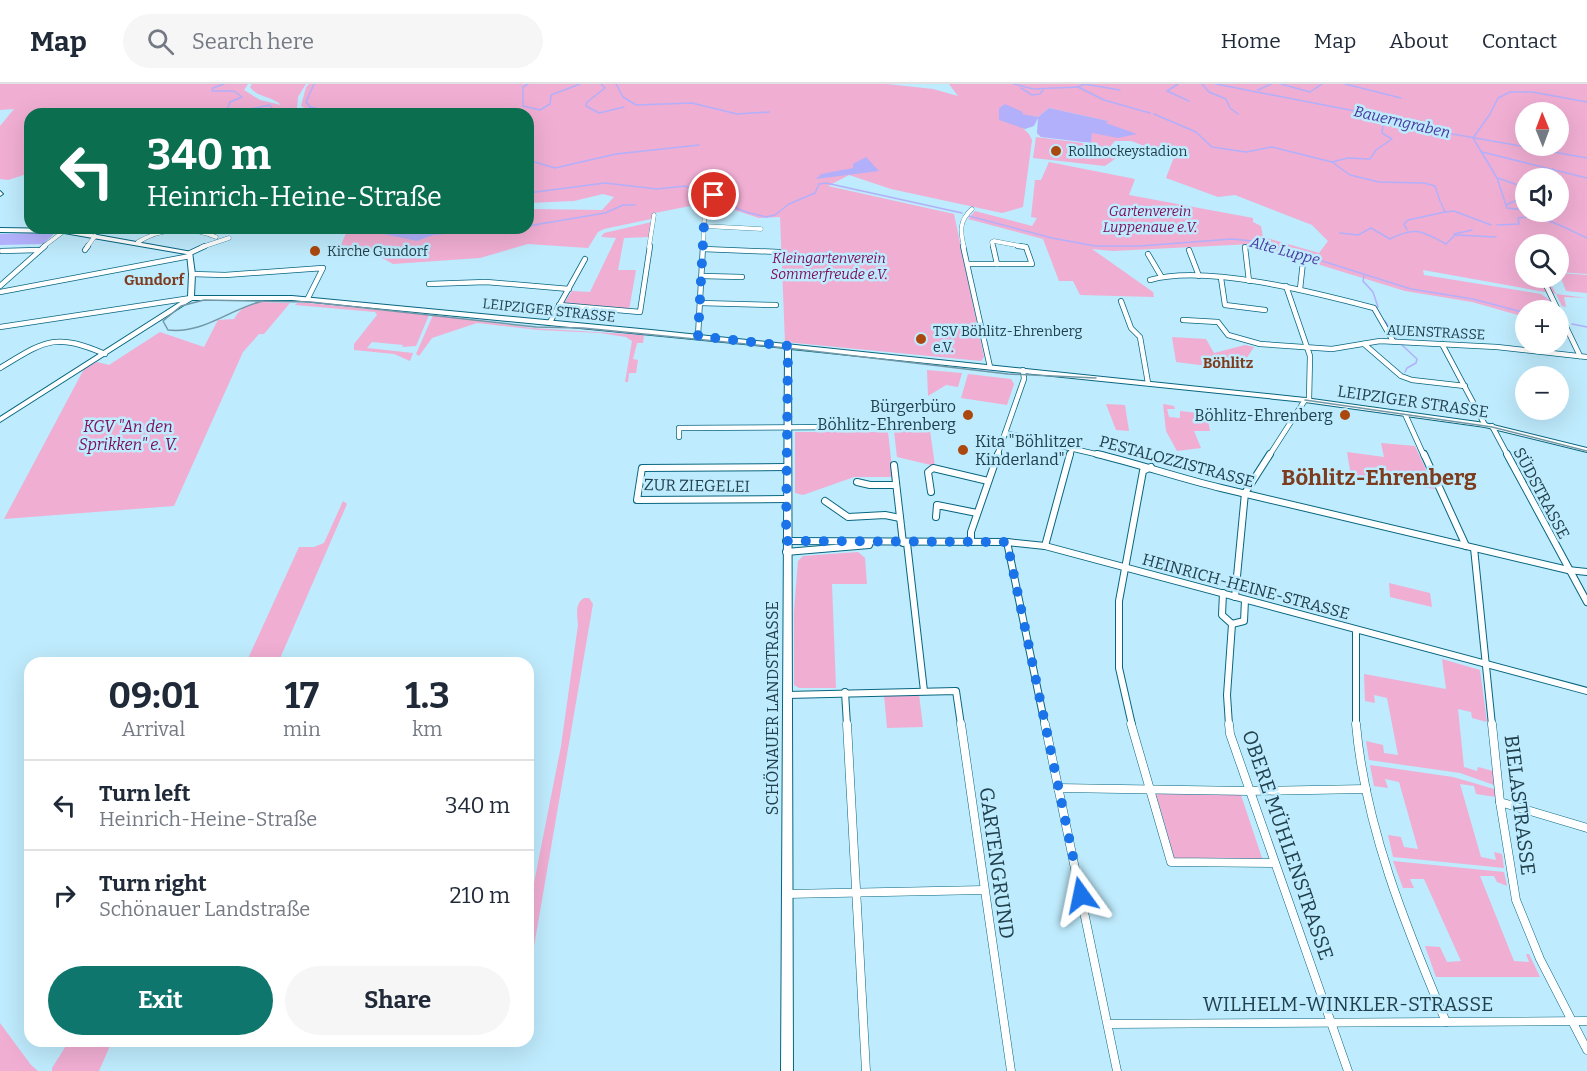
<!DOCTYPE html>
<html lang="en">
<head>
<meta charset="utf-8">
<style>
	:root { --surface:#fff; --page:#f6f6f7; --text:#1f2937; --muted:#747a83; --line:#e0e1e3; --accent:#0f766e }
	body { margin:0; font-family:Bitter,serif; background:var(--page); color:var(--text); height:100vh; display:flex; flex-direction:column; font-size:22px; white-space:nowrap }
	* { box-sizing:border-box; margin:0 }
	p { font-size:20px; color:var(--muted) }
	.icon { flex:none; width:33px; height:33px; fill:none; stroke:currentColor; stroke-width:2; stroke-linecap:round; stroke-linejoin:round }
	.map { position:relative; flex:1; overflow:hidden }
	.details { position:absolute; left:24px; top:573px; width:510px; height:390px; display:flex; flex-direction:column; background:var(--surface); border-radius:18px; box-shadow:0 6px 24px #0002 }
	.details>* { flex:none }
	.top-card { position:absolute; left:24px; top:24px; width:510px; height:126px; border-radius:18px; box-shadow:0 6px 24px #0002; background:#0b6e4f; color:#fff; overflow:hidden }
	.needle { width:39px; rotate:359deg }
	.controls { position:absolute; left:1515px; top:18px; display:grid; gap:12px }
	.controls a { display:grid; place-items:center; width:54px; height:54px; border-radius:50%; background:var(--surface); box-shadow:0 6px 24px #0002; font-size:30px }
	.pin { position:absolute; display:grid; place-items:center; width:51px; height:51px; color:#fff; margin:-26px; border:3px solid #fff; border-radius:50%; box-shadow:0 2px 6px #0007 }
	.me { position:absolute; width:66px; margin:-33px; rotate:348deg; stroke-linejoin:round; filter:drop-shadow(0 0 4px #0008) }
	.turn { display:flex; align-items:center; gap:21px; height:126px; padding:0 24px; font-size:27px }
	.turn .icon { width:78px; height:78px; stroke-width:2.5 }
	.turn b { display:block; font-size:42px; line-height:51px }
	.eta { display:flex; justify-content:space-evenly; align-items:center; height:102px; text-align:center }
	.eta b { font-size:36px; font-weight:700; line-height:42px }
	.action { display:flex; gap:12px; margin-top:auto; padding:12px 24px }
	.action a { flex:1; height:69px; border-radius:36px; background:var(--accent); color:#fff; font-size:24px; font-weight:700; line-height:69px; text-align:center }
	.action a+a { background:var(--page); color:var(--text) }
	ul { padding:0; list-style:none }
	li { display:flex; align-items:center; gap:18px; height:90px; padding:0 24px; border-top:2px solid var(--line) }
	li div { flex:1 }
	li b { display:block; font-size:22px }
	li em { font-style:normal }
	header { display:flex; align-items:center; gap:36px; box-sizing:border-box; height:84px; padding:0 30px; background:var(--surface); border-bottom:2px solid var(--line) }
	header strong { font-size:28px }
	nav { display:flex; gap:33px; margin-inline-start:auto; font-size:21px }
	.search { width:420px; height:54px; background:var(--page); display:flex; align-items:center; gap:15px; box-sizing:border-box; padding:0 21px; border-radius:33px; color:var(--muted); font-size:22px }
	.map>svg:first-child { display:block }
	.green { fill:#f0aed3; fill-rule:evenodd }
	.water { fill:#b2b0fa }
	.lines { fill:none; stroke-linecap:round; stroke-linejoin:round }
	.stream { stroke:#b2b0fa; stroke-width:1.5 }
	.street-far3-casing { stroke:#086680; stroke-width:4.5 }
	.street-far2-casing { stroke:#086680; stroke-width:6 }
	.street-far1-casing { stroke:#086680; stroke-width:8 }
	.street-casing { stroke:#086680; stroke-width:9 }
	.secondary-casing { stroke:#086680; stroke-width:2 }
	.street-far3 { stroke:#fff; stroke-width:4 }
	.street-far2 { stroke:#fff; stroke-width:4.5 }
	.street-far1 { stroke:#fff; stroke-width:6 }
	.street { stroke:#fff; stroke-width:8 }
	.secondary { fill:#fff; fill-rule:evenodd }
	.tram { stroke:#7198a7; stroke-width:1.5 }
	.route { stroke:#1a73e8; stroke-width:10; stroke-dasharray:0 18 }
	.poi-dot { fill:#ab480e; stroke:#beebfd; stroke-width:2 }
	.labels { text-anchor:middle; stroke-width:5; stroke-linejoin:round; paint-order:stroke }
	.far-poi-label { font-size:14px; fill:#21414d; stroke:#beebfd; text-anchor:start }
	.far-park-label { font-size:14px; font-style:italic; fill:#7d0e5b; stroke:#beebfd }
	.far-street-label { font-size:14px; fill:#21414d; stroke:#beebfd }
	.far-water-label { font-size:15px; font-style:italic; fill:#49389f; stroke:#beebfd }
	.far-neighbourhood-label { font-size:15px; font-weight:bold; fill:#7d3c1d; stroke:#beebfd }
	.street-label { font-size:16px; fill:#21414d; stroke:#beebfd }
	.poi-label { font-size:16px; fill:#21414d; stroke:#beebfd; text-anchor:end }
	.park-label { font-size:16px; font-style:italic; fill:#7d0e5b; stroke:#beebfd }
	.near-street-label { font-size:20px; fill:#21414d; stroke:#beebfd }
	.district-label { font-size:22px; font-weight:bold; fill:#7d3c1d; stroke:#beebfd }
</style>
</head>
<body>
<header>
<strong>Map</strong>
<div class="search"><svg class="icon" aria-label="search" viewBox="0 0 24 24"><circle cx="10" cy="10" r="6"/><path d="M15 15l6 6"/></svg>Search here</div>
<nav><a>Home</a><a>Map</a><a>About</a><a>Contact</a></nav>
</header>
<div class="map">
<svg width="1587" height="987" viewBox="0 0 1587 987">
	<rect width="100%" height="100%" fill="#beebfd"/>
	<!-- green -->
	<g class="green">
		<path d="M0,0H248L244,6L260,16L281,21C273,12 258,14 250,3L252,0H306L298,13L297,24C288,26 283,25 276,26L216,30H30V89L8,96L0,95V42L14,25L0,26Z"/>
		<path d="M309,0H887L933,5L958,12L949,0H1587V190L1559,188V179L1565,178H1559L1558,160H1526V194H1548L1556,210L1587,214L1564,213L1566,223L1562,222L1556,210L1423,186L1424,191L1541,210L1551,217L1555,226H1526L1525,233L1472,218L1405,207L1252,160L1113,167L1092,165L1153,208L1154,213L1080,211L1073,197H1059L1043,155L968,135L975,127L1032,142L1037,134L1031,133L1035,96H1041L1049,78L1135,95L1129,111L1253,134V138L1261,142L1263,153L1319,169L1328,157L1312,141L1235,111L1218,113L1166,94L1174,73L1131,57H1115L1107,66L1119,72L1105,82L1033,74L1036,53L1090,60L1092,49L1041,53L1037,49L1107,37L1049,24L1038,33L1009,30L1029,50L1032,56L1023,123L1002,129L891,105L849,91L828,102L954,130L984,273L981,277L785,258L780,133L759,134L710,118L655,129L651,135L604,145L598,148L588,164L528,160L480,174L393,180L368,166L341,161L346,149L369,144H383L384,150H436L432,144H528V125L602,126L614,113L603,110L574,117L528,119V30H315L301,22L306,3ZM1526,28H1558V62H1526ZM1526,94H1558V128H1526Z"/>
		<path d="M652,138L649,153L624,154L618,186H636L629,226L564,219L572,207L590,208L616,154L601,153L604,149Z"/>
		<path d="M1559,189L1587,191V209L1566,207Z"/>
		<path d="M261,218L290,219L264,250H259L243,268L174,422L4,435L84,285L97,278L109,281L160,248L204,263L218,236L234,235C240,224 248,220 261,218Z"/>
		<path d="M297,219H309L429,231L416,262L402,263L403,261L372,258L367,264L413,269L410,277L394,270L354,266V260L377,231L375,228L295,221Z"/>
		<path d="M433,231L532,244L644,251L643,259H637L633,275L638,276L636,289H629L628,298H625L632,257L626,253L600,249L539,246L477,239L432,254L419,272L416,270Z"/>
		<path d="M1172,253L1206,255L1214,269L1245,261L1254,263L1239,286L1176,278Z"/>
		<path d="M927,286L962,289L958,303L946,301L928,312Z"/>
		<path d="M968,290L1011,295L1014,300L1007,321L961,314Z"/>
		<path d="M1106,320L1125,321L1129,347L1116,346Z"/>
		<path d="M1163,320L1174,322L1175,325H1167L1169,333L1180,334V327L1207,330L1210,347H1194L1201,364L1177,367L1166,347Z"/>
		<path d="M894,347H930L935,382L897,373Z"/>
		<path d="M795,348H888L893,393H854L803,411L795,409Z"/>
		<path d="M1381,359L1415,362L1435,405L1351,392L1347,368L1384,373Z"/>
		<path d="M343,417L347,420L278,579H246L299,463H314L324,459Z"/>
		<path d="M858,468L865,474L867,500H832L836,604H799L794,601V527L798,477L803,472Z"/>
		<path d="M1389,499L1430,509L1432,523L1390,513Z"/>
		<path d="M584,514H589L593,520L528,897V843L532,809L561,662L578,541C577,531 575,519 584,514Z"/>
		<path d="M1442,575L1480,586L1487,638L1472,634L1471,628L1458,625L1464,683L1477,687L1478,683L1493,687L1494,701L1460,689L1369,676L1366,657L1383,661L1384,669L1398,671L1387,614L1374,611L1375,619L1365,617L1364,590L1446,605Z"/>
		<path d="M919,610L923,643L887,644L884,611Z"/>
		<path d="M1370,681L1453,693L1494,705L1496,713L1476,710L1474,702L1460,700L1481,773L1496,776L1494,768L1502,770L1504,784L1393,773L1388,751L1401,753L1404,763L1418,765L1399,698L1385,695L1388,704L1374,702Z"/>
		<path d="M1156,710L1241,711L1263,777L1175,776Z"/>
		<path d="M1393,777L1504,788L1507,802L1497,798L1494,792H1480L1514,877L1529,878L1526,870H1529L1540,893H1436L1425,862L1440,863L1447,878L1461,877L1424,795H1410L1414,804H1403Z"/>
		<path d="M0,939L31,981L38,987H0Z"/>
		<path d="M69,957H112L99,987H52V984Z"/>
	</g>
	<!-- water -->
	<g class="water">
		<path d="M1005,20L1023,28L1022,30L1038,33L1049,24L1108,37L1106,39L1137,50L1118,54L1092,49L1091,59L1041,53L1037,49L1038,34L1034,42L1025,45L999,36V24Z"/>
		<path d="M866,73L879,87L816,95L821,90L853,84V80Z"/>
		<path d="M383,144H432L436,150L417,157L384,150Z"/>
		<path d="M55,149L43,160L0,161V150Z"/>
	</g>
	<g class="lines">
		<!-- stream -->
		<g class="stream">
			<path d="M224,0L213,4L212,7H234L242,13L230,18L227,26H245L270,21L272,25"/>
			<path d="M314,0L306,18L313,27L321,30"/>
			<path d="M528,0L523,3V22L540,26L550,20L551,11L580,0"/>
			<path d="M601,0L605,4L587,18L586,22L599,29L624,23"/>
			<path d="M616,0L623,13L636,21L692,19L737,30L769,28"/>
			<path d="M1014,0L1033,5L1078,3L1104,16L1150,29"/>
			<path d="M1178,0L1167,7L1189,17"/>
			<path d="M1202,0L1209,8L1226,15L1230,24L1238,30"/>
			<path d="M1216,0L1365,29L1447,49L1587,74"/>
			<path d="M1281,0L1310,8L1322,0"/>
			<path d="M1345,0L1401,14"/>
			<path d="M1078,3L1084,0L1120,6"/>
			<path d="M1021,4L1032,11L1040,10L1043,6"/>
			<path d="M1258,6L1271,0"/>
			<path d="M311,23L340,30"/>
			<path d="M1154,30L1196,48L1212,63L1246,68L1272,63L1332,78L1350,91L1379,98L1424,99L1435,102L1440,117"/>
			<path d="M1482,68L1587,94"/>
			<path d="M528,76L555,84L616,70L699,61"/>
			<path d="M1332,78L1348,74L1370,75L1376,66L1392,55L1382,49L1383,41"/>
			<path d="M1498,94L1523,103"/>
			<path d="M1531,94H1534"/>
			<path d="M1552,94L1553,85"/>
			<path d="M1558,98L1564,109H1558"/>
			<path d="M528,109L605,99L657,105L685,102L746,128L766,133L775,131L789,120L815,109L819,100L826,99L962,129"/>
			<path d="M1441,119L1445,128L1454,127L1491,141"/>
			<path d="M1506,121L1517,116"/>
			<path d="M1526,126L1507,124L1497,94L1473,54L1490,30L1498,14L1510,8H1532L1587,18"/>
			<path d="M969,132L1052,154L1095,162H1140L1232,155L1262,158L1411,205L1473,215L1526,229"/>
			<path d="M1497,141L1519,140L1518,134C1543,130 1565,144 1587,154"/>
			<path d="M528,142L605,129L623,121H635"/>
			<path d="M1407,146L1404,140L1408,136L1445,128"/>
			<path d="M1340,149L1358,151L1371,144L1390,155C1415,142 1422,147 1446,160L1455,151L1496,153"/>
			<path d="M436,150L517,144"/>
			<path d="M1454,150L1472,146"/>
			<path d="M1364,191L1363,197L1373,208L1378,223"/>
			<path d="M1385,237L1396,255"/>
			<path d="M1572,240L1587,243"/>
			<path d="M1402,261L1417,275L1416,279L1407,284L1405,288"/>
		</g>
		<!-- street-far3 casing -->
		<g class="street-far3-casing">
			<g id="street-far3">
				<path d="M704,142L761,145"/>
				<path d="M138,158C161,144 191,142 216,153"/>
				<path d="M43,163L64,147"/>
				<path d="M87,163L95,152"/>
				<path d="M202,163L229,154"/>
				<path d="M649,163L654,131"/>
				<path d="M703,163L705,121L719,103"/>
				<path d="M964,163C960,147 959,137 972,125"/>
				<path d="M993,163L992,158L994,157L1026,163"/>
			</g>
		</g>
		<!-- street-far2 casing -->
		<g class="street-far2-casing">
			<g id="street-far2">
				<path d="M963,162L990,283"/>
				<path d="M993,162L997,180"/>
				<path d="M1245,163L1249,197"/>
				<path d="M703,165L779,168"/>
				<path d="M85,166L88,162"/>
				<path d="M1189,166L1199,192"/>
				<path d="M2,167L38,166"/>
				<path d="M190,169L205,162"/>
				<path d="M1148,170L1161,192"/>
				<path d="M969,180H997"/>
				<path d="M997,180H1032L1026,163L1018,162"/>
				<path d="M192,190L225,191L323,184L308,214"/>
				<path d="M702,192L742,193"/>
				<path d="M1221,194L1225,221L1265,226"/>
				<path d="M1150,196C1206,180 1317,209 1374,224L1393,257"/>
				<path d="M1544,197L1580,272"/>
				<path d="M429,200L486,198L569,205"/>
				<path d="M0,202L45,162"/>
				<path d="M1286,202L1310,272L1309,316"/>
				<path d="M1300,205L1303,178"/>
				<path d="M0,208L190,172"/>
				<path d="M1121,217L1131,244L1140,253L1148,299"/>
				<path d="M700,219L776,221"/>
				<path d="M559,221L640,228L650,162"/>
				<path d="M1183,236L1218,238L1228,251L1260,260L1332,265L1380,257L1497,263L1587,273"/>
				<path d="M550,238L585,175"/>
				<path d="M0,243L191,214"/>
				<path d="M698,252L703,162"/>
				<path d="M1364,260L1401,292L1412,296L1465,302"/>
				<path d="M1442,260L1485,341"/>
				<path d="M0,284C45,257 54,248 105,270"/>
				<path d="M1405,330L1424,372"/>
				<path d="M1492,342L1508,372"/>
				<path d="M1005,349L1104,372"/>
				<path d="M679,353V344L848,343"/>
				<path d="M997,372L1024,295L1023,286"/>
				<path d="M1070,372L1072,365"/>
				<path d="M1269,372L1305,316"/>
			</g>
		</g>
		<!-- street-far1 casing -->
		<g class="street-far1-casing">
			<g id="street-far1">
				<path d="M1097,370C1139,380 1179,394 1221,404L1568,486L1587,488"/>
				<path d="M1424,370L1466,462"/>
				<path d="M1507,370L1587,518"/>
				<path d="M894,381L903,459"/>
				<path d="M786,383L642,384L637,416L786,415"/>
				<path d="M857,398L870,401H896"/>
				<path d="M931,408L928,388L933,384L988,397"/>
				<path d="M825,417L848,433L885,431L900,434"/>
				<path d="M936,433L937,421L977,429"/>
				<path d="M786,457L1007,458L1045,462L1587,607"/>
				<path d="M971,458V448L998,370"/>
				<path d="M1007,458L1045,641"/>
				<path d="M907,459L924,607"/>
				<path d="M1045,462L1070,370"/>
				<path d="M1474,464L1492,641"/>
				<path d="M786,468L869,461"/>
				<path d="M1223,509L1222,531L1232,540"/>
				<path d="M1235,513L1245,409L1270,370"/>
				<path d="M1232,540L1244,537L1245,516"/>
				<path d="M1356,546V641"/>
				<path d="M845,608L847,641"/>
				<path d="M787,611L956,607L961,641"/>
				<path d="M1132,641L1119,584V517L1143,387L1151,383"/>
				<path d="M1229,641L1227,611L1232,540"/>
			</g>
		</g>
		<!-- street casing -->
		<g class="street-casing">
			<g id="street">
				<path d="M847,640L866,987"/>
				<path d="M961,640L1011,987"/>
				<path d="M1045,640L1117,987"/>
				<path d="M1131,640L1171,778L1274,779"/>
				<path d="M1229,640L1230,650L1348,987"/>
				<path d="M1356,640C1365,743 1406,843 1446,938"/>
				<path d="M1492,640L1500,718L1516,816L1540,875L1587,966"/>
				<path d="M1058,704L1248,707L1366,705"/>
				<path d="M1500,718L1587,744"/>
				<path d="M787,810L984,806"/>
				<path d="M1109,940L1587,937"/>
			</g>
		</g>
		<!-- secondary casing -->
		<g class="secondary-casing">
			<g id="secondary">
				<path d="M0,107L3,110L0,112Z"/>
				<path d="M0,144L64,145L192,168L195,190L194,212H292L651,246L1305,314L1485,339L1587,364V368L1485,343L1305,318L791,265L793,987H781L785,264L292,216H192L0,338V333L188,213L189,190L187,170H186L64,149L0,148Z"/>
			</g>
		</g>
		<!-- street-far3 -->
		<use href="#street-far3" class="street-far3"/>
		<!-- street-far2 -->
		<use href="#street-far2" class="street-far2"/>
		<!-- street-far1 -->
		<use href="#street-far1" class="street-far1"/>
		<!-- street -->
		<use href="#street" class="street"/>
		<!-- secondary -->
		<use href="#secondary" class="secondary"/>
		<!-- tram -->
		<g class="tram">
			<path d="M263,217C229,225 204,250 168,246L163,237L181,222L204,216L311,218L536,243L583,244L787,264L1008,290L1096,294"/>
			<path d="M1305,316L1492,343L1587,367"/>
		</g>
	</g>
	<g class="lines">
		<!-- route -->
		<path class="route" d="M714,111L705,121L698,252L788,262L786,457L1007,458L1081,811"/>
	</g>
	<!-- markers -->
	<g class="poi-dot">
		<circle cx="1056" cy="67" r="6"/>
		<circle cx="315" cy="167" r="6"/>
		<circle cx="921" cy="255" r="6"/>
		<circle cx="968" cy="331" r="6"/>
		<circle cx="1345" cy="331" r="6"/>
		<circle cx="963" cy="366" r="6"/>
	</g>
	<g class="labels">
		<!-- far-poi labels -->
		<g class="far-poi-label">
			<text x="1068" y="72">Rollhockeystadion</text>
			<text x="327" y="172">Kirche Gundorf</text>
			<text x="933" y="252">TSV Böhlitz-Ehrenberg<tspan x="933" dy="16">e.V.</tspan></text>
		</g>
		<!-- far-park labels -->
		<g class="far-park-label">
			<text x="1150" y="132">Gartenverein<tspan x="1150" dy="16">Luppenaue e.V.</tspan></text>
			<text x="829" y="179">Kleingartenverein<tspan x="829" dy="16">Sommerfreude e.V.</tspan></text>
		</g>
		<!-- far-street labels -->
		<g class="far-street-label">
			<text transform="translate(549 226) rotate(6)" y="5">LEIPZIGER STRASSE</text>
			<text transform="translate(1436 248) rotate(3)" y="5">AUENSTRASSE</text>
		</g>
		<!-- far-water labels -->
		<g class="far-water-label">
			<text transform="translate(1402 38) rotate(13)" y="5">Bauerngraben</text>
			<text transform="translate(1285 167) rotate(15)" y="5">Alte Luppe</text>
		</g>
		<!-- far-neighbourhood labels -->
		<g class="far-neighbourhood-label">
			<text x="154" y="201">Gundorf</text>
			<text x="1228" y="284">Böhlitz</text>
		</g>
		<!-- street labels -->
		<g class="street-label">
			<text transform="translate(1413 317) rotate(8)" y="6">LEIPZIGER STRASSE</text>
			<text transform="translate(1177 377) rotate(15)" y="6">PESTALOZZISTRASSE</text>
			<text transform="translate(697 401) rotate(1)" y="6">ZUR ZIEGELEI</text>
			<text transform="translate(1542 409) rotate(62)" y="6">SÜDSTRASSE</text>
			<text transform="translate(1246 502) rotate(15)" y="6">HEINRICH-HEINE-STRASSE</text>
			<text transform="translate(772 624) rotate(-90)" y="6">SCHÖNAUER LANDSTRASSE</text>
		</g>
		<!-- poi labels -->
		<g class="poi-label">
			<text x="956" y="328">Bürgerbüro<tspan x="956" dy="18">Böhlitz-Ehrenberg</tspan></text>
			<text x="1333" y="337">Böhlitz-Ehrenberg</text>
			<text x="975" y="363" text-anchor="start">Kita "Böhlitzer<tspan x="975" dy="18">Kinderland"</tspan></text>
		</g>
		<!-- park labels -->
		<g class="park-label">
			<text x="128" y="348">KGV "An den<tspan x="128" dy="18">Sprikken" e. V.</tspan></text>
		</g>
		<!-- near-street labels -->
		<g class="near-street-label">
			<text transform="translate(1520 721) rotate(83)" y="7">BIELASTRASSE</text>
			<text transform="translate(1288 761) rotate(71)" y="7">OBERE MÜHLENSTRASSE</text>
			<text transform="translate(997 779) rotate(82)" y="7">GARTENGRUND</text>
			<text x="1348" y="927">WILHELM-WINKLER-STRASSE</text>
		</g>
		<!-- district labels -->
		<g class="district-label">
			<text x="1379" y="401">Böhlitz-Ehrenberg</text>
		</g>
	</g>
</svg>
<div class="controls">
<a><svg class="needle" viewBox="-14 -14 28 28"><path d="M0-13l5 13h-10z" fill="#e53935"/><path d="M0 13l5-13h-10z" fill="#747a83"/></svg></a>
<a><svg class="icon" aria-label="sound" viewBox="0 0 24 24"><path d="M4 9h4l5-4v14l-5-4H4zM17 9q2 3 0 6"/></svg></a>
<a><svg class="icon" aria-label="search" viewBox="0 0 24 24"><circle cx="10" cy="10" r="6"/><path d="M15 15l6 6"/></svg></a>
<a>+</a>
<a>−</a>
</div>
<div class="pin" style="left:714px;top:111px;background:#d93025"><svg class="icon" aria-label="arrive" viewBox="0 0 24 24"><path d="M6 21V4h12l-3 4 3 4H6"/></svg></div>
<svg class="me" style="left:1081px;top:811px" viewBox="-20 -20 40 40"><path d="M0-17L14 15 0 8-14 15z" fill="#1a73e8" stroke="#fff" stroke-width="4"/></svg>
<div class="top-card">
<div class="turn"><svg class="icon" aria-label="left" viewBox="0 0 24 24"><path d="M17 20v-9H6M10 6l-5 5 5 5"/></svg><div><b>340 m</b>Heinrich-Heine-Straße</div></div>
</div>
<section class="details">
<div class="eta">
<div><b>09:01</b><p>Arrival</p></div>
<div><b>17</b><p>min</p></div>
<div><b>1.3</b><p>km</p></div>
</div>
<ul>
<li><svg class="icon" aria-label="left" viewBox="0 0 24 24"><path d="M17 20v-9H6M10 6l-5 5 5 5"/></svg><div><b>Turn left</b><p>Heinrich-Heine-Straße</p></div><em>340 m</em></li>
<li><svg class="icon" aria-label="right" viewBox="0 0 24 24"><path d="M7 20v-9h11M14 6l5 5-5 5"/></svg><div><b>Turn right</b><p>Schönauer Landstraße</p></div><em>210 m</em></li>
</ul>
<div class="action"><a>Exit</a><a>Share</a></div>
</section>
</div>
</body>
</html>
